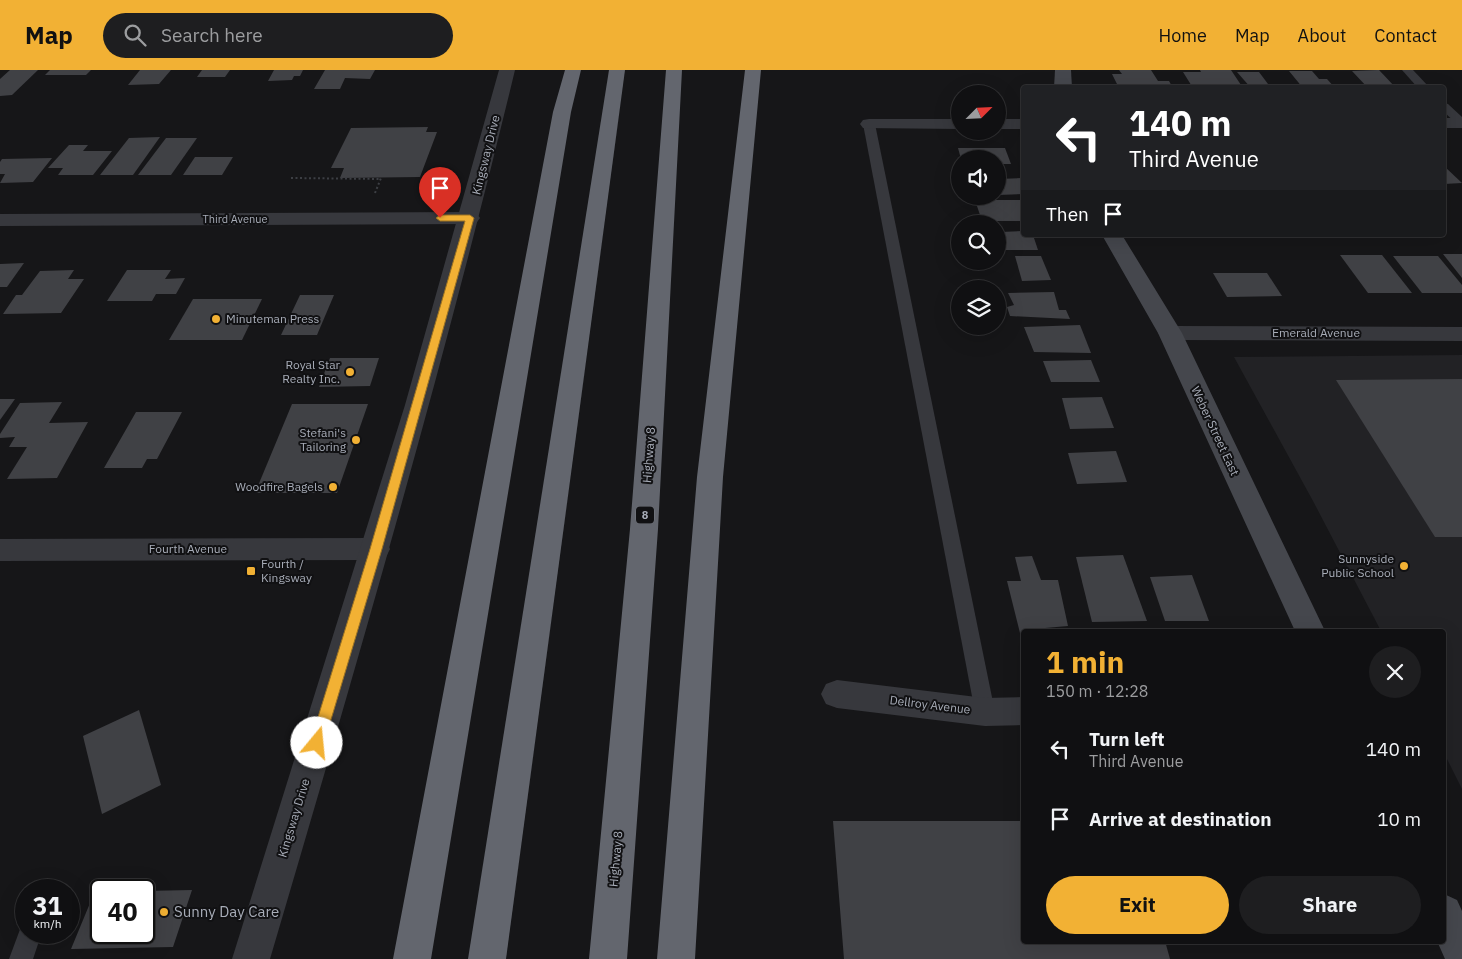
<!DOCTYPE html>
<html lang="en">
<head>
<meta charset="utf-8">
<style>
	:root { --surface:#101012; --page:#1e1e20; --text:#f1f3f6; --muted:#9c9d9f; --line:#303032; --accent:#f2b134 }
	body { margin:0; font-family:"IBM Plex Sans",sans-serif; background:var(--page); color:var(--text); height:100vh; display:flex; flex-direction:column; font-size:19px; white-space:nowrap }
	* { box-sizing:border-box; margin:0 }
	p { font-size:16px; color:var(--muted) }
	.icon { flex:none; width:28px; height:28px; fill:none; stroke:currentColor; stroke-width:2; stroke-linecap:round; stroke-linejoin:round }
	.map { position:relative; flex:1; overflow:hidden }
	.side { position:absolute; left:1021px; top:559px; width:425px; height:315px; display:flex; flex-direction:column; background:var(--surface); border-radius:5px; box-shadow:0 5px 20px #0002,0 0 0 1px var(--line) }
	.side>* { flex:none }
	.banner { position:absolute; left:1021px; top:15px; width:425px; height:152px; border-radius:5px; box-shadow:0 5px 20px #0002,0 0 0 1px var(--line); background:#202124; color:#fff; overflow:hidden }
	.needle { width:32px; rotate:66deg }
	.tools { position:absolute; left:951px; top:15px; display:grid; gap:10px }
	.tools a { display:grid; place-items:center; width:55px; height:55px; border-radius:50%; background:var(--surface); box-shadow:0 5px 20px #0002,0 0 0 1px var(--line); font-size:25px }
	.speed { position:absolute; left:15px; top:809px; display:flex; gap:10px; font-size:25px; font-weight:700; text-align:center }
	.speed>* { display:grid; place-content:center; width:65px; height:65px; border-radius:50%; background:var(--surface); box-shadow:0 5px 20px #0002,0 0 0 1px var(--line); line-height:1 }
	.speed small { font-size:12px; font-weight:400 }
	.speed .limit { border:2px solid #111; border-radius:8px; background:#fff; color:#111 }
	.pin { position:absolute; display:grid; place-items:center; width:42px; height:42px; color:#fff; margin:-51px -21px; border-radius:50% 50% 50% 0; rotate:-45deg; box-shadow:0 0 5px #0007 }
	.pin .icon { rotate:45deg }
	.me { position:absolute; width:55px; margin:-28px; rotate:17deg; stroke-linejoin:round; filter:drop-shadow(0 0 4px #0008) }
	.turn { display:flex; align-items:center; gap:18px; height:105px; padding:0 25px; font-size:22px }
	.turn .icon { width:65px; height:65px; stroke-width:2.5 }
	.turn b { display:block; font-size:35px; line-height:42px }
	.then { display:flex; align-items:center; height:48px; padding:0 25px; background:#0003; gap:10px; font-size:19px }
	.round { display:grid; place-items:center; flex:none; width:52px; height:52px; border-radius:26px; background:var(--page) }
	.overview { display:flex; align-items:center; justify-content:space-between; height:85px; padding:0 25px }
	h1 { font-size:30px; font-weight:700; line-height:38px; color:var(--accent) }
	.cta { display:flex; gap:10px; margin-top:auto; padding:10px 25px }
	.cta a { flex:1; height:58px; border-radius:30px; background:var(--accent); color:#111; font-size:20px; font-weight:700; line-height:58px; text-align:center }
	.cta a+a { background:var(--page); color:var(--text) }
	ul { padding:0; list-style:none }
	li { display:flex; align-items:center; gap:15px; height:70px; padding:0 25px }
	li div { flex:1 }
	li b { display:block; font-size:19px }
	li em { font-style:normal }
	header { display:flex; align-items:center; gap:30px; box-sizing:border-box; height:70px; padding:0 25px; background:var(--accent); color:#111 }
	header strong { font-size:24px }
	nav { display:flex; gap:28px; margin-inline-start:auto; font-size:18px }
	.search { width:350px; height:45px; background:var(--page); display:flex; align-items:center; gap:12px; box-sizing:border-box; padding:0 18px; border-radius:28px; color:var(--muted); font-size:19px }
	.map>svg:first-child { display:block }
	.built { fill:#222225 }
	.building { fill:#404145 }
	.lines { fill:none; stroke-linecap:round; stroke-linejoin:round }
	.path { stroke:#3d3f44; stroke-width:2; stroke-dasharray:2 2.5; stroke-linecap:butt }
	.service { fill:#37383d; fill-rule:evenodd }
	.minor { fill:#37383d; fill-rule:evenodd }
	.tertiary { fill:#37383d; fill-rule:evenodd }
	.secondary { fill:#45474d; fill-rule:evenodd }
	.motorway { fill:#63666e; fill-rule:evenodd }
	.route { fill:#f2b134; stroke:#9d7322 }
	.poi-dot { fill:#f2b134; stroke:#111113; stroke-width:2 }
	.labels { text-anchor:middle; stroke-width:4; stroke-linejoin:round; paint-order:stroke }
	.far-street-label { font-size:11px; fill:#a8adb8; stroke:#111113 }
	.shield { fill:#111113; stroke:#7b7e86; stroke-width:1 }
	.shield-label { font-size:11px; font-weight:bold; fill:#a8adb8 }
	.street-label { font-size:12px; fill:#a8adb8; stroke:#111113 }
	.poi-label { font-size:12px; fill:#a8adb8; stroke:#111113; text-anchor:end }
	.near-poi-label { font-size:15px; fill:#a8adb8; stroke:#111113; text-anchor:start }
</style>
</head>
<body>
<header>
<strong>Map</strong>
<div class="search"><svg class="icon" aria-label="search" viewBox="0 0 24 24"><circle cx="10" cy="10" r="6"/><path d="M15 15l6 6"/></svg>Search here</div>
<nav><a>Home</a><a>Map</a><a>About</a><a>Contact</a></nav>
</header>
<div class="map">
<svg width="1462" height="889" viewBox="0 0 1462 889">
	<rect width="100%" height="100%" fill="#161618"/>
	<!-- built -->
	<path class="built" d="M1462,285V719L1444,683V561H1381L1313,431L1234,287Z"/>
	<!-- building -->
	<g class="building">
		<path d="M10,0H38L12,25L0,26V9Z"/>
		<path d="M50,0H91L86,5H45Z"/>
		<path d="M140,0H171L159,14L128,15Z"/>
		<path d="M202,0H230L225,7H197Z"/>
		<path d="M274,0H303L300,6H294L292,10L268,11Z"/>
		<path d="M325,0H375L370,9L345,8L340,19H314Z"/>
		<path d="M1119,0H1151L1158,11H1169L1173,18H1119L1112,4H1122Z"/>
		<path d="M1200,0H1231L1243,18H1193L1183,2H1201Z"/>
		<path d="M1379,0L1396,18H1368L1352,1Z"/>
		<path d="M1289,1H1312L1319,9H1327L1335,18H1303Z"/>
		<path d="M1237,2H1259L1271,18H1251Z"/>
		<path d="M428,57L426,62H437L420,107L340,108L344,98H331L351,58Z"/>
		<path d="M160,67L133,105H100L129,68Z"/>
		<path d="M166,68H197L171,105H138Z"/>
		<path d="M69,75H88L83,81H112L93,105H58L63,98H48Z"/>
		<path d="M958,78H1005L1011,94H998V89H961Z"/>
		<path d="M195,87H233L222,105H183Z"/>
		<path d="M52,88L33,112L0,113L5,104H0V92L2,89Z"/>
		<path d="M1444,96L1462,113L1444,114Z"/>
		<path d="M1021,108L1024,113V124L998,125V109Z"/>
		<path d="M975,130H1024V151H982Z"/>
		<path d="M1024,161V165H1033L1038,180H1006L1001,162Z"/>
		<path d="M1443,184H1462V208Z"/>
		<path d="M1340,185H1382L1412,223H1368Z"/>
		<path d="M1015,186H1041L1051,210L1022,211Z"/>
		<path d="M1393,186H1438L1462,215V223H1422Z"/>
		<path d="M24,193L7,217H0V194Z"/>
		<path d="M74,200L68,209H84L61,243L3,244L16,225H22L40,201Z"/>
		<path d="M127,200H171L165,209L185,208L176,224H156L152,231H107Z"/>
		<path d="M1213,203H1267L1282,226L1227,227Z"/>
		<path d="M1054,222L1059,240H1066L1070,249L1010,246L1007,237L1014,235L1008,223Z"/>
		<path d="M300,225H334L317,265H281Z"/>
		<path d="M193,229H262L242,270H169Z"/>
		<path d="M1080,255L1091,283L1034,282L1024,257Z"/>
		<path d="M330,288H379L370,316L319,317Z"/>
		<path d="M1091,290L1100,312H1051L1043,291Z"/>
		<path d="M1462,309V467H1435L1336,310Z"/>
		<path d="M1102,327L1114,358L1070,359L1062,328Z"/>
		<path d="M0,329H15L0,350Z"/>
		<path d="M62,332L49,353L88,352L57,408L7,409L27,377H9L15,367L0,368V364L20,333Z"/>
		<path d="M292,334H368L337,423H255Z"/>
		<path d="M136,342H182L157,389H147L142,398H104Z"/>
		<path d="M1116,381L1127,412L1077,414L1068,383Z"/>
		<path d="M1123,485L1147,551L1092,552L1076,487Z"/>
		<path d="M1032,486L1041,510H1058L1068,556L1045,558L1046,561H1024V567H1021L1007,511H1021L1015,487Z"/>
		<path d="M1192,505L1209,551H1165L1150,507Z"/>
		<path d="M139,640L161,715L102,744L83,666Z"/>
		<path d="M833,751H1024V871H1165L1170,889H844Z"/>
		<path d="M192,820L173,877L71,879L95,821H101V862H144V821Z"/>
	</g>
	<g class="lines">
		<!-- path -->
		<g class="path">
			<path d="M291,108L381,109"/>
			<path d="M375,123L381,108"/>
		</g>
		<!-- service -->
		<g class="service">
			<path d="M1402,0H1413L1430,18H1418Z"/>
			<path d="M1444,33L1448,34L1462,47V56L1458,55L1444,42Z"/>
			<path d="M869,51L875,54L995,642L992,648L985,651L978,648L975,642L863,54Z"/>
			<path d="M26,852V862H42L33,889H9L22,854Z"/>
		</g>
		<!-- minor -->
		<g class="minor">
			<rect x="1444" y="48" width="18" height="10"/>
			<path d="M869,49H960V59L863,58L860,54L863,50Z"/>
			<rect x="998" y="49" width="26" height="10"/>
			<path d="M470,142L477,144L480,148L477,152L470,154L0,156V144Z"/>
			<path d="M1170,256L1462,257V271L1170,270L1162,268L1158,263L1162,258Z"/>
			<path d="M376,468L386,471L390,479L386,487L376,490L0,491V469Z"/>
			<path d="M837,610L985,628L1024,627V655L985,656L837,638L826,634L821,624L826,614Z"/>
		</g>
		<!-- tertiary -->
		<path class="tertiary" d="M499,0H515C443,299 357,594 270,889H232L405,335Z"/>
		<!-- secondary -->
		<g class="secondary">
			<path d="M1055,0H1071L1072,18H1054Z"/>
			<path d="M1102,165H1122L1182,263L1325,561H1295L1158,263Z"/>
			<path d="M1444,824L1457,830L1462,841V889H1445L1437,871H1444Z"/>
		</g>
		<!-- motorway -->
		<g class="motorway">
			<path d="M565,0H581L571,42L431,889H393L553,42Z"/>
			<path d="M609,0H625L506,889H468Z"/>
			<path d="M666,0H682L658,459L627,889H589L630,459Z"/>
			<path d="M745,0H761L723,407L695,889H657L697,407Z"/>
		</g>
	</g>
	<!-- route -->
	<path class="route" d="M470,145L474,148L382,479L324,673L322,677L317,679L312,677L310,673L370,479L465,151H440L436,148L440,145Z"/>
	<!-- markers -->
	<g class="poi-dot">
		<circle cx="216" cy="249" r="5"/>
		<circle cx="350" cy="302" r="5"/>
		<circle cx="356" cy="370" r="5"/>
		<circle cx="333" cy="417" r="5"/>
		<circle cx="1404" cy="496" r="5"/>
		<rect x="246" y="496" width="10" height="10" rx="2.5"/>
		<circle cx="164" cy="842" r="5"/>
	</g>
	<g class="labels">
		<!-- far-street labels -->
		<g class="far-street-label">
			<text x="235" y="153">Third Avenue</text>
		</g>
		<!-- shield labels -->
		<rect class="shield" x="636" y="436.5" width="18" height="17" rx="4"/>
		<g class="shield-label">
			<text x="645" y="449">8</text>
		</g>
		<!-- street labels -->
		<g class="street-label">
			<text transform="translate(486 85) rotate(-76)" y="4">Kingsway Drive</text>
			<text x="1316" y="267">Emerald Avenue</text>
			<text transform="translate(1215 361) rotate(65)" y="4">Weber Street East</text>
			<text transform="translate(649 385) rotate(-86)" y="4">Highway 8</text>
			<text x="188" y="483">Fourth Avenue</text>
			<text transform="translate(930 635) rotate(7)" y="4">Dellroy Avenue</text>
			<text transform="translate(294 748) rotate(-73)" y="4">Kingsway Drive</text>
			<text transform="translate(616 789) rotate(-85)" y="4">Highway 8</text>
		</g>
		<!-- poi labels -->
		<g class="poi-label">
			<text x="226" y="253" text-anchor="start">Minuteman Press</text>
			<text x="340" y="299">Royal Star<tspan x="340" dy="14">Realty Inc.</tspan></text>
			<text x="346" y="367">Stefani's<tspan x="346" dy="14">Tailoring</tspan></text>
			<text x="323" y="421">Woodfire Bagels</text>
			<text x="1394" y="493">Sunnyside<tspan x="1394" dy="14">Public School</tspan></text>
			<text x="261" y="498" text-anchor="start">Fourth /<tspan x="261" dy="14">Kingsway</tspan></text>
		</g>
		<!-- near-poi labels -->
		<g class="near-poi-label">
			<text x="174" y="847">Sunny Day Care</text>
		</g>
	</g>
</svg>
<div class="tools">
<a><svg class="needle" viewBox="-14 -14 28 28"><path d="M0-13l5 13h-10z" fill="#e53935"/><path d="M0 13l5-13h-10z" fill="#9c9d9f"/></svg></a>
<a><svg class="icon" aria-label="sound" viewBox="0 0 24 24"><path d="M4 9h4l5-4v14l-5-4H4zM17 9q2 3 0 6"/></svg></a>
<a><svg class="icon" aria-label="search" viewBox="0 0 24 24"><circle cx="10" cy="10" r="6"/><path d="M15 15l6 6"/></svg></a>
<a><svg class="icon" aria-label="layers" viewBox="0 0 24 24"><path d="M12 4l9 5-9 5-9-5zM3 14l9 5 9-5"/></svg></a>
</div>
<div class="speed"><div>31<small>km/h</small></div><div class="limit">40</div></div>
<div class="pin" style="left:440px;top:148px;background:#d93025"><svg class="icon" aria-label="arrive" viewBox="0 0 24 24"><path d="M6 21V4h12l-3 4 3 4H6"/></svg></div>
<svg class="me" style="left:317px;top:673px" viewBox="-20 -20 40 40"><circle r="19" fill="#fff"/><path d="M0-13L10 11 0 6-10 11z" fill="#f2b134"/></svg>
<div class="banner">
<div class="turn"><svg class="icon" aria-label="left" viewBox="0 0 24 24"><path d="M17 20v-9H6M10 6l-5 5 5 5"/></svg><div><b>140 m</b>Third Avenue</div></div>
<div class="then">Then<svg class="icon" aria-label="arrive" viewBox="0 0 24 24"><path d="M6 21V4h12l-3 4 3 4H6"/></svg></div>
</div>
<section class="side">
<div class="overview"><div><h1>1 min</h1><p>150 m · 12:28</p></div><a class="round"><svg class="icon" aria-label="close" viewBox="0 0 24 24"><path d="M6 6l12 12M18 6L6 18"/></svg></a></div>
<ul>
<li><svg class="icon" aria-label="left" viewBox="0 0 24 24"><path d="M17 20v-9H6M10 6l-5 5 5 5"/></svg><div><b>Turn left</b><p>Third Avenue</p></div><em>140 m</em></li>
<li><svg class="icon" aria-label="arrive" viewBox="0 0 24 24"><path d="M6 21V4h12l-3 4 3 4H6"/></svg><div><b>Arrive at destination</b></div><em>10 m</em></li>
</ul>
<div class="cta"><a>Exit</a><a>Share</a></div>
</section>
</div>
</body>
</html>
